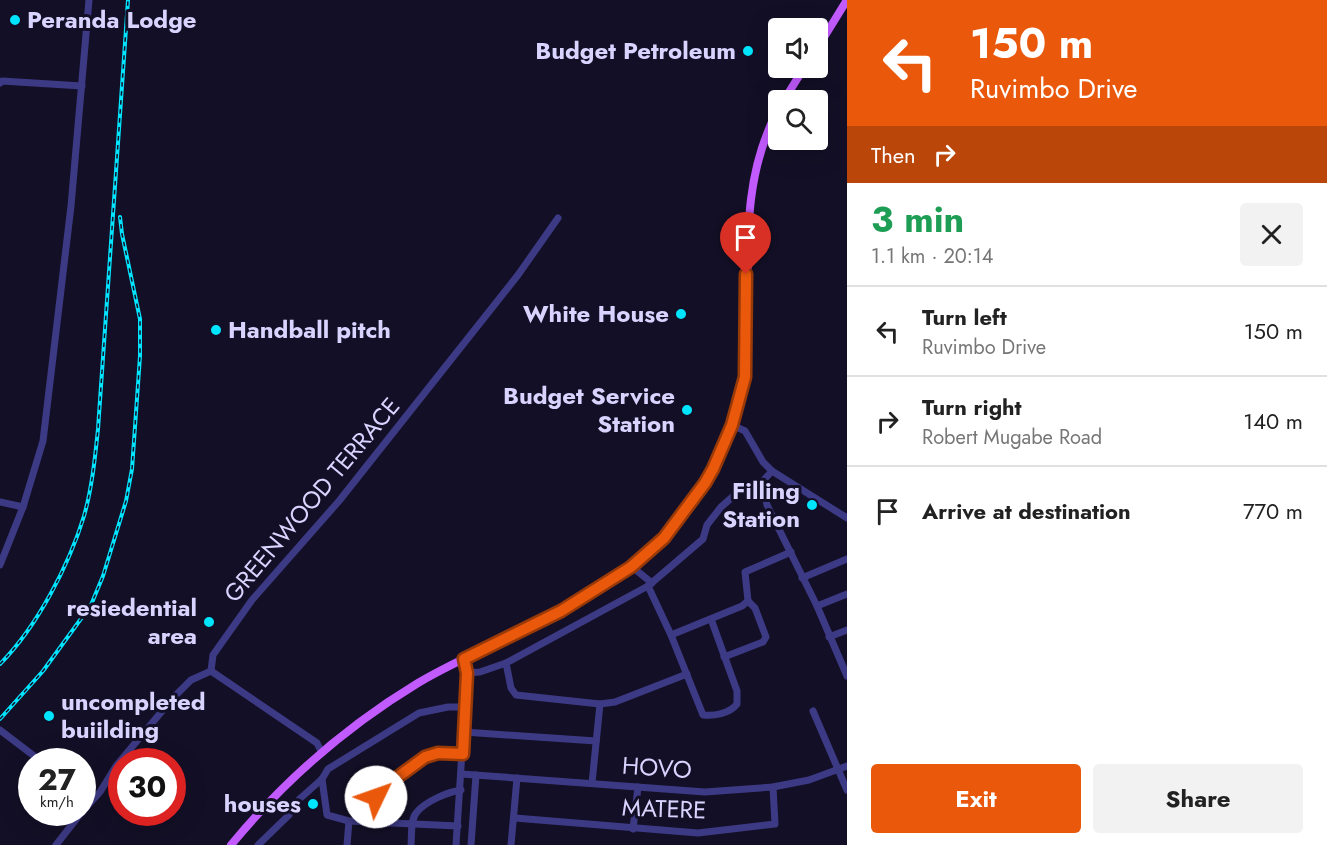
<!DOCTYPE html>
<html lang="en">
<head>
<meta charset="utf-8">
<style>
	:root { --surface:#fff; --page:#f2f2f2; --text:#222; --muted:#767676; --line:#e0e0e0; --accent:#ea580c }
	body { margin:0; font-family:Jost,sans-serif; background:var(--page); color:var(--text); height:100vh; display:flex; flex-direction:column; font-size:22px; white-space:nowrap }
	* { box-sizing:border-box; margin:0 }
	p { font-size:20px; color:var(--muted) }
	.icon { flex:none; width:33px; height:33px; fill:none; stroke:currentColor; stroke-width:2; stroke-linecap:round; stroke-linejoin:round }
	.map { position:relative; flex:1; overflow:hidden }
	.panel { display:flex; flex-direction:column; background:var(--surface); width:480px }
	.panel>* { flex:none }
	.banner { background:#ea580c; color:#fff; overflow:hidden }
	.controls { position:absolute; left:768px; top:18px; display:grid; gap:12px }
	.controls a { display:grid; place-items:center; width:60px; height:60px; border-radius:6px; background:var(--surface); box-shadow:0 6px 24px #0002; font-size:30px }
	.speed { position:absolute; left:18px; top:748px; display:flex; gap:12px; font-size:30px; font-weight:700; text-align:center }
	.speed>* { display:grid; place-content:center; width:78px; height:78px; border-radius:50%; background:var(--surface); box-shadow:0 6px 24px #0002; line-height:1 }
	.speed small { font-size:15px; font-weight:400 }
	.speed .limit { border:9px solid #d22; background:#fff; color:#111 }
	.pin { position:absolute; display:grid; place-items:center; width:51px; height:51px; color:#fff; margin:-62px -26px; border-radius:50% 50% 50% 0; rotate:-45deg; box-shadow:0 0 6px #0007 }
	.pin .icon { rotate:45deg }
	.me { position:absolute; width:66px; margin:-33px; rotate:48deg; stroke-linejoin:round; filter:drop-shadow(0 0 4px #0008) }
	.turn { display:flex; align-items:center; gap:21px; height:126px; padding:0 24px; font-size:27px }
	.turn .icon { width:78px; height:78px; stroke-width:2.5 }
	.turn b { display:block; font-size:42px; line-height:51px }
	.then { display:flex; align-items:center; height:57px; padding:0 24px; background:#0003; gap:12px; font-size:22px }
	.round { display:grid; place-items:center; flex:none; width:63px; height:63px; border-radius:6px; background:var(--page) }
	.headline { display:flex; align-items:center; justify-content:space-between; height:102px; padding:0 24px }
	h1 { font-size:36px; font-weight:700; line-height:45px; color:#1e9e55 }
	.action { display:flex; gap:12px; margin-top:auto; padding:12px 24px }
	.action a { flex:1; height:69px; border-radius:6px; background:var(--accent); color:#fff; font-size:24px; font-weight:700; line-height:69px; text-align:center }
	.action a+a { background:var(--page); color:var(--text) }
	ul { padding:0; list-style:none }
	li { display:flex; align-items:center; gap:18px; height:90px; padding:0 24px; border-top:2px solid var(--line) }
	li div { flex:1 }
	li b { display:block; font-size:22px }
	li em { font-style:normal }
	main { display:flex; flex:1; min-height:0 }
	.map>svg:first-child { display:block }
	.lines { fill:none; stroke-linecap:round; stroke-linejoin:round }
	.minor { stroke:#3d3a85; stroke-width:7 }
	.major { stroke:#c25bff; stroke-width:8 }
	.rail-casing { stroke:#00e5ff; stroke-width:4 }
	.rail { stroke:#130f26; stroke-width:1.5; stroke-dasharray:4.5; stroke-linecap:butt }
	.route-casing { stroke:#983908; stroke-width:15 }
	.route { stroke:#ea580c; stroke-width:10 }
	.poi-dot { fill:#00e5ff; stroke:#130f26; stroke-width:2 }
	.labels { text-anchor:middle; stroke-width:6; stroke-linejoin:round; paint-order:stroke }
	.poi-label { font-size:24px; font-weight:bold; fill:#d9d4ff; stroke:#130f26; text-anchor:end }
	.street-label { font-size:24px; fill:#d9d4ff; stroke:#130f26 }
</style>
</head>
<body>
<main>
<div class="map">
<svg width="847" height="845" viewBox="0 0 847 845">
	<rect width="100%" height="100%" fill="#130f26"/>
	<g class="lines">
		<!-- minor -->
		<g class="minor">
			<path d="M0,83L2,81L82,86"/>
			<path d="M732,425L745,431L763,462L772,471L847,518"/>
			<path d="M772,471L762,482L767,505L817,606L847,676"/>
			<path d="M0,502L23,507"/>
			<path d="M0,565L23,507L43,441L71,206L89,0"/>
			<path d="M631,566L652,583"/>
			<path d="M802,578L847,559"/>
			<path d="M648,586L671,635L703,715C714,716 729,714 737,704V691L711,619"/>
			<path d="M817,606L847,594"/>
			<path d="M671,635L742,606L748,601L745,572L791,552"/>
			<path d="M829,637L847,630"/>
			<path d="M724,657L763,642L766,637L755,608L748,601"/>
			<path d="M506,663L511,688L516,695L600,704L615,702L687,674"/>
			<path d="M211,671L213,655L252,600L339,501L518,275L558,218"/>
			<path d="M211,671L317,743L322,753"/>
			<path d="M467,673L480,672L506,663L648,586L703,539L707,525L721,507L737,493L754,483L762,482"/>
			<path d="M813,711L847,790"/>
			<path d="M0,730L42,762"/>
			<path d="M464,732L596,741"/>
			<path d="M461,774L705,792L773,787L809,780L847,766"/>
			<path d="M322,779L327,815L349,821L458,826"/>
			<path d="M592,783L600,704"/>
			<path d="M82,794L93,798"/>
			<path d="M82,812L100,792L116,766L173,698L191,680L211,671"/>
			<path d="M515,818L698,833L775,824L773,787"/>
			<path d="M373,822L376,797L380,790L425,757L438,753L463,754"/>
			<path d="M633,829L638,787"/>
			<path d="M56,845L81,813"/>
			<path d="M258,845L289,815L295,803L322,779L328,769L419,713L448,707H464"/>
			<path d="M347,845L349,821"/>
			<path d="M411,845C412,835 410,819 417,812C426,801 448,792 461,790"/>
			<path d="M456,845L467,673L464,659"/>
			<path d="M471,845L476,775"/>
			<path d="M511,845L517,778"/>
		</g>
		<!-- major -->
		<g class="major">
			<path d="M818,47L847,0"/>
			<path d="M784,100L804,68"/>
			<path d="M231,845C283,782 347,726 418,683C464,656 513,637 560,612C591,595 643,562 665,536C682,517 699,494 712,472C725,448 743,401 745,373C754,284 733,194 778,110"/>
		</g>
		<!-- rail casing -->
		<g class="rail-casing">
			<g id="rail">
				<path d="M0,664C37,627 69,565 84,516C92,488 95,458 98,429L128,0"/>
				<path d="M0,719L43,671L91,605L103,576L126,501L132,469L140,356V319L122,234L120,217"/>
			</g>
		</g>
		<!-- rail -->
		<use href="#rail" class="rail"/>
	</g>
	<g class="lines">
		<!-- route casing -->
		<g class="route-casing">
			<path id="route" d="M376,797L380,790L425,757L438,753L463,754L467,673L464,659L561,611L631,567L664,538L705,483L713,469L732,425L745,377L746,274"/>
		</g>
		<!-- route -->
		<use href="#route" class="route"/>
	</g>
	<!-- markers -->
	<g class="poi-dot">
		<circle cx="15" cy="20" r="6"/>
		<circle cx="748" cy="51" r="6"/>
		<circle cx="681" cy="314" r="6"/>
		<circle cx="216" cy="330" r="6"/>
		<circle cx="687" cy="410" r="6"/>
		<circle cx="812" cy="505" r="6"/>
		<circle cx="209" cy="622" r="6"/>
		<circle cx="49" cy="716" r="6"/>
		<circle cx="313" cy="804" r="6"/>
	</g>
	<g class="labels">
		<!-- poi labels -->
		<g class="poi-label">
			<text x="27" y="28" text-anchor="start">Peranda Lodge</text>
			<text x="736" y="59">Budget Petroleum</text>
			<text x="669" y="322">White House</text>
			<text x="228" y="338" text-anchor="start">Handball pitch</text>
			<text x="675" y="404">Budget Service<tspan x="675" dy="28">Station</tspan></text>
			<text x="800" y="499">Filling<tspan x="800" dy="28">Station</tspan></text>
			<text x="197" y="616">resiedential<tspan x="197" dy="28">area</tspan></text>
			<text x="61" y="710" text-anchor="start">uncompleted<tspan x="61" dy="28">buiilding</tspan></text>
			<text x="301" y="812">houses</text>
		</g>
		<!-- street labels -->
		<g class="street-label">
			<text transform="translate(312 500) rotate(-50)" y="8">GREENWOOD TERRACE</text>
			<text transform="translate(657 768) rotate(4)" y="8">HOVO</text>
			<text transform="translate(664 809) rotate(2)" y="8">MATERE</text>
		</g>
	</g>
</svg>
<div class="controls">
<a><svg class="icon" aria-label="sound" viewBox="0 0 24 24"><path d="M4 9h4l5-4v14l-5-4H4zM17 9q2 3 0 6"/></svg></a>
<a><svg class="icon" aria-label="search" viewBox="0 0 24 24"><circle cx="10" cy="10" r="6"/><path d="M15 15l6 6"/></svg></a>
</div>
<div class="speed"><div>27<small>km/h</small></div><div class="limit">30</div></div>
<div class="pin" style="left:746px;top:274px;background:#d93025"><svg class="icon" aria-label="arrive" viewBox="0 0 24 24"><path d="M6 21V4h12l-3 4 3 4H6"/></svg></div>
<svg class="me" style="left:376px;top:797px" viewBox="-20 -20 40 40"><circle r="19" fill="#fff"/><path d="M0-13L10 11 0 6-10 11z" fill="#ea580c"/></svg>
</div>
<section class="panel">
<div class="banner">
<div class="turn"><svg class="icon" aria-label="left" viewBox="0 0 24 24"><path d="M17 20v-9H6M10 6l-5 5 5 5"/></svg><div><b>150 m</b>Ruvimbo Drive</div></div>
<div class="then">Then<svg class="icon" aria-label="right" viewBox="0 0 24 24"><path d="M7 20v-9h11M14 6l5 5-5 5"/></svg></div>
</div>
<div class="headline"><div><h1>3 min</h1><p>1.1 km · 20:14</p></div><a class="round"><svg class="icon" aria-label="close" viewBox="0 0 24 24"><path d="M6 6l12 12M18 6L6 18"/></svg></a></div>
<ul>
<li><svg class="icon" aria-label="left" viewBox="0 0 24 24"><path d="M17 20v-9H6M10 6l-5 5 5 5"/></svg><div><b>Turn left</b><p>Ruvimbo Drive</p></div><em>150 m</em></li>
<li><svg class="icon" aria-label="right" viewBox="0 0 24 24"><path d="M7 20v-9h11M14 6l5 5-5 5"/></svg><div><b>Turn right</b><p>Robert Mugabe Road</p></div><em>140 m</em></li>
<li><svg class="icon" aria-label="arrive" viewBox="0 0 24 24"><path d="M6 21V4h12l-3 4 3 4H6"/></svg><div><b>Arrive at destination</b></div><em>770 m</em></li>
</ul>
<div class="action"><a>Exit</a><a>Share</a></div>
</section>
</main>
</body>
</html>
